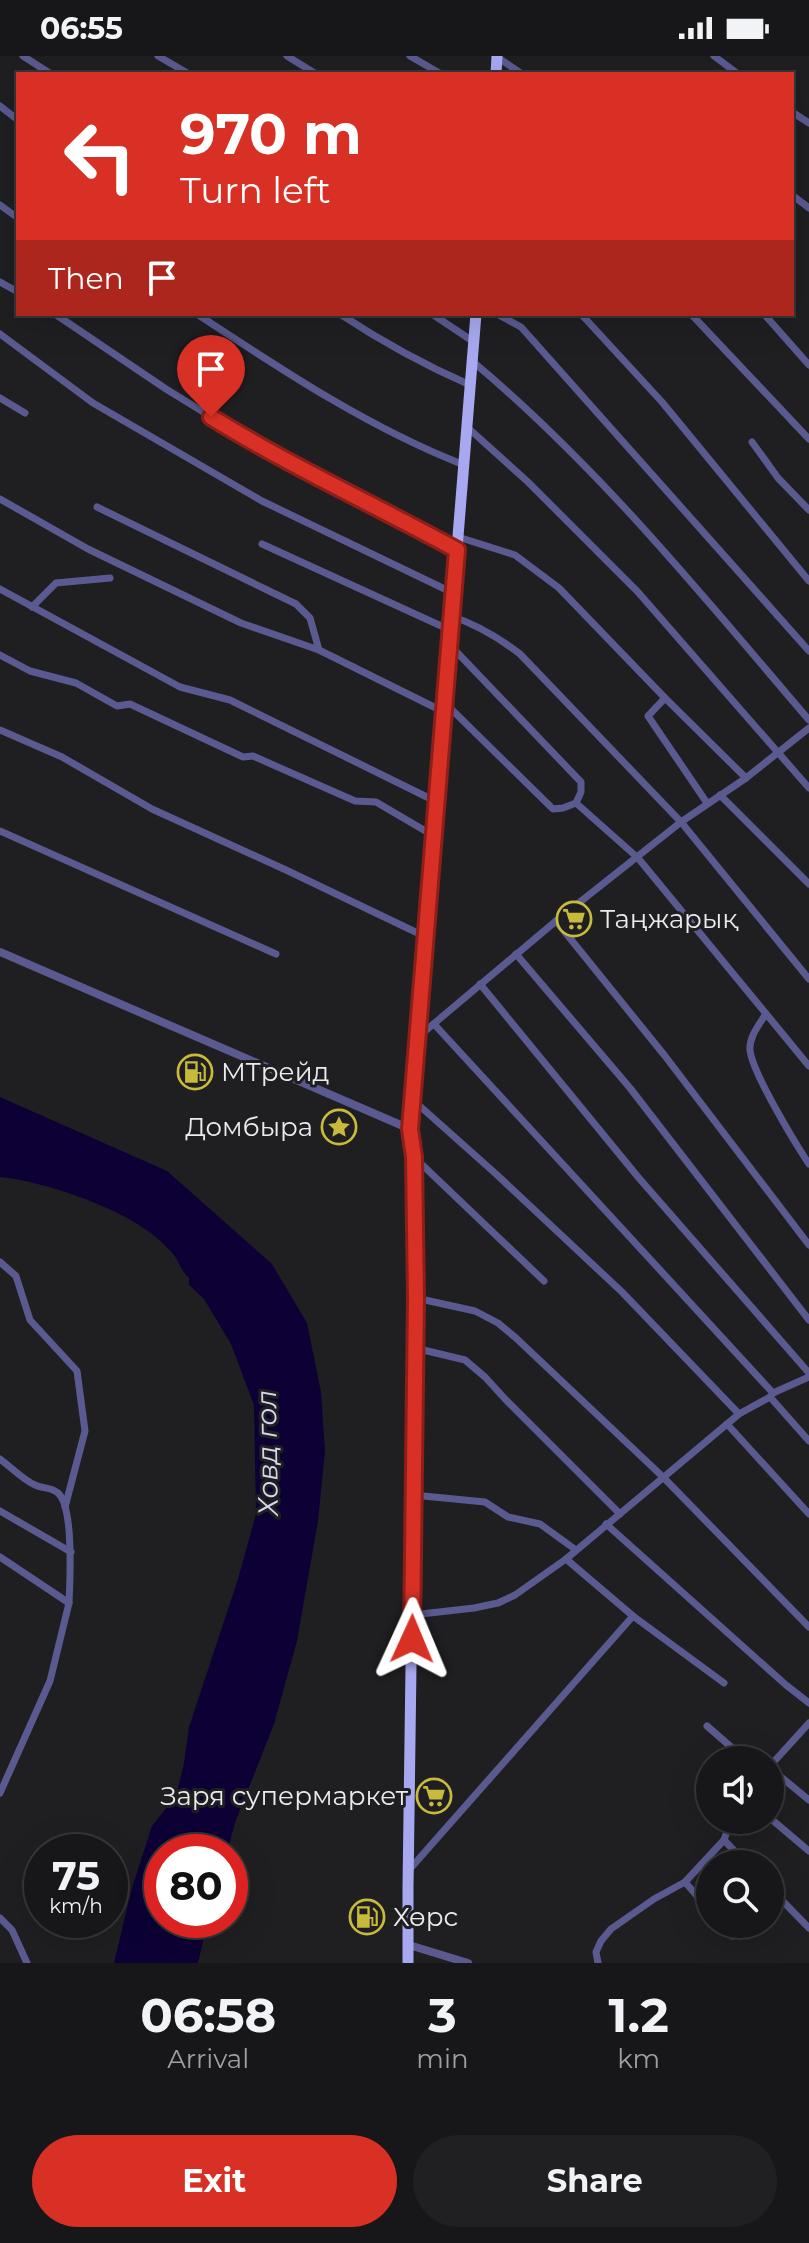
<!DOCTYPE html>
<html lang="en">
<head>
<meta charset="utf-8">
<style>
	:root { --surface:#17171a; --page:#202023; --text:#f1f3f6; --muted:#9e9fa2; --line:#363639; --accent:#d93025 }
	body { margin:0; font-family:Montserrat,sans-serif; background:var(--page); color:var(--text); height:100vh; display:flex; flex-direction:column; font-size:30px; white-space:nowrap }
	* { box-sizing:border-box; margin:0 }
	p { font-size:26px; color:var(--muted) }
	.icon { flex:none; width:44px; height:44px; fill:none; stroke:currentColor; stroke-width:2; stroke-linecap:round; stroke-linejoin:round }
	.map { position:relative; height:1907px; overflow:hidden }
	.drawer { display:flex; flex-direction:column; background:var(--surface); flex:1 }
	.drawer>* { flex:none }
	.banner { position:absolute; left:16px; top:16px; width:778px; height:244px; border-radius:0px; box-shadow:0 8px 32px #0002,0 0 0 2px var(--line); background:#d93025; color:#fff; overflow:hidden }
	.tools { position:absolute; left:696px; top:1690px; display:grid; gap:16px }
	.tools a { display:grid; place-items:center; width:88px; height:88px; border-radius:50%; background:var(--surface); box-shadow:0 8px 32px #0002,0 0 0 2px var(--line); font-size:40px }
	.speed { position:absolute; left:24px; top:1778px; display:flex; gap:16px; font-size:40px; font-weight:700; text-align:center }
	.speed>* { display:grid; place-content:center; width:104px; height:104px; border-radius:50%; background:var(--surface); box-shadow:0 8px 32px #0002,0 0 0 2px var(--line); line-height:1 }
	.speed small { font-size:20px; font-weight:400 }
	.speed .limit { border:12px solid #d22; background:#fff; color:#111 }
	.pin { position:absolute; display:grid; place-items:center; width:68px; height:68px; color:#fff; margin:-82px -34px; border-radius:50% 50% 50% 0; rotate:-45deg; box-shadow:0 0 8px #0007 }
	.pin .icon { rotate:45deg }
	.me { position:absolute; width:88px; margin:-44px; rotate:1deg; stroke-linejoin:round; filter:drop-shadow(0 0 6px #0008) }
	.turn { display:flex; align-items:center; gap:28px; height:168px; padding:0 32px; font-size:36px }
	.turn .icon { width:104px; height:104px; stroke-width:2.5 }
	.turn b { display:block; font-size:56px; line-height:68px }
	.then { display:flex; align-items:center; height:76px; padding:0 32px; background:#0003; gap:16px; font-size:30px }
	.eta { display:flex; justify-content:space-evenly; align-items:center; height:136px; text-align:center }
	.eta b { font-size:48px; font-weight:700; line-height:56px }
	.cta { display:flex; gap:16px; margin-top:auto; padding:16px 32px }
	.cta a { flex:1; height:92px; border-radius:48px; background:var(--accent); color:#fff; font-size:32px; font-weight:700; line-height:92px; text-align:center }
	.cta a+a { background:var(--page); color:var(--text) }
	.status { display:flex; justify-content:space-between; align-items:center; height:56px; padding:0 40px; background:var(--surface); direction:ltr }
	.status svg { height:22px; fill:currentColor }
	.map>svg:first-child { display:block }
	.water { fill:#0d0035 }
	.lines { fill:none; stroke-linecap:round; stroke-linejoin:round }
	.minor { stroke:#5b5a90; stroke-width:7 }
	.tertiary { stroke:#5b5a90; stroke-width:8 }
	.trunk { stroke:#a8a8f0; stroke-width:11 }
	.route-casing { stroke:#8d1f18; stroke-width:20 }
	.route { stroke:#d93025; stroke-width:14 }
	.labels { text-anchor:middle; stroke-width:6; stroke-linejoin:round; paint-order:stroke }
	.poi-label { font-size:26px; fill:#ebebec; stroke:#1f1f22; text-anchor:start }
	.water-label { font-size:28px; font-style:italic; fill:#d5d7ee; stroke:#1f1f22 }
</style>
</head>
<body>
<div class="status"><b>06:55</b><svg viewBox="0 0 49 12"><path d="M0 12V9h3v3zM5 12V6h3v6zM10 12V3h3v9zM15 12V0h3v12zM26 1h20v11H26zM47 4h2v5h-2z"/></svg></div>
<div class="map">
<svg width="809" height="1907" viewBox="0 0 809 1907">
	<rect width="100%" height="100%" fill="#1f1f22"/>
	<!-- water -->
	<path class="water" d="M0,1041L167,1115L272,1208L307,1267L321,1336L325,1395L318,1465L297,1585L274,1668L235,1767L227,1796H162V1864H208L198,1907H114L132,1832L152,1770L176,1740L184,1707L189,1671L238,1523L256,1458L254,1349L231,1288L204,1243L189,1229V1222C182,1215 180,1210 176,1202C170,1193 158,1182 149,1176C115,1150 42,1125 0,1121Z"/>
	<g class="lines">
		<!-- minor -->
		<g class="minor">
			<path d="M23,0L51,18"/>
			<path d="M158,0L189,18"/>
			<path d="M287,0L316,18"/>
			<path d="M410,0L441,18"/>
			<path d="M714,0L738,18"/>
			<path d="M497,1L522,18"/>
			<path d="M0,50L18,64"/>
			<path d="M792,56L809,67"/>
			<path d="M792,139L809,152"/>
			<path d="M0,149L18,162"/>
			<path d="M0,226L18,236"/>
			<path d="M55,258L166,333L257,389L382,453L457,494"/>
			<path d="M197,258C282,314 369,372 464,409"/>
			<path d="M340,258C384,287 422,308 470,329"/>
			<path d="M432,258L474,286"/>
			<path d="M497,258L521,271L809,595"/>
			<path d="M581,258L662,346L809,525"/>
			<path d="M691,258L809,383"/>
			<path d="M764,258L809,309"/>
			<path d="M0,278L93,347L262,445L453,537"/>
			<path d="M472,305C598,410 703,540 809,664"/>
			<path d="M0,342L25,357"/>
			<path d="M467,371L528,426L637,535L809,732"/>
			<path d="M752,386L778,422L809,454"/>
			<path d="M0,443L88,493L241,567L319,594L444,656"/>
			<path d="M97,451L296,548L310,562L319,594"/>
			<path d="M458,481L515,499L559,532L665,642L746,722"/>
			<path d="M262,488L450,574"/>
			<path d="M0,533L180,631L230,644L437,746"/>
			<path d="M32,551L56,527L110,522"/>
			<path d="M451,560C478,569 498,581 520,598L681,766L809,923"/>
			<path d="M449,588L581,726V736L576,747L638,802L809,1010"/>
			<path d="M0,599L30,615L76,627L117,650L130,648L243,701L253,700L355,745L376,746L434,780"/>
			<path d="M665,642L648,660L707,747"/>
			<path d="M444,646L553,753L563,752L576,747"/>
			<path d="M0,674L62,701L152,753L286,814L426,881"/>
			<path d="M720,739L809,828"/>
			<path d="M0,775L276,898"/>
			<path d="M556,865L665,1000L809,1189"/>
			<path d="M516,898L630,1032L809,1264"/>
			<path d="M480,928L638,1121L809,1317"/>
			<path d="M765,959C759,969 749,981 750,994C752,1016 795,1087 809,1108"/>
			<path d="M434,968L773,1337"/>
			<path d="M418,981L556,865L681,766L746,722L809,672"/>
			<path d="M413,1044L496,1118L622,1236L739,1358"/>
			<path d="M414,1101L544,1225"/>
			<path d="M0,1206L16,1220L30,1264L77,1315L85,1375L65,1451"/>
			<path d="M416,1242L475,1255L498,1267L516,1282L663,1421L809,1571"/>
			<path d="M415,1292L465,1304L485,1321L506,1344L620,1458"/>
			<path d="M770,1341L809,1385"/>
			<path d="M727,1368L809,1458"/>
			<path d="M0,1403C11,1411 23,1424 35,1429C44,1433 51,1431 58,1437C74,1451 70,1525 69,1547"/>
			<path d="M413,1439L485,1446L508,1461L540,1468L576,1494"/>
			<path d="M0,1455L71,1496"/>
			<path d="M606,1468L786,1629L809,1647"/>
			<path d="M0,1501L69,1547L50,1625L0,1737"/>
			<path d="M566,1503L633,1560L724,1627"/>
			<path d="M412,1559L474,1552L498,1547L515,1539L566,1503L739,1358L770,1341L773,1337L809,1321"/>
			<path d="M707,1670L746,1704"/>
			<path d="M770,1710L809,1667"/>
			<path d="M770,1712L809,1744"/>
			<path d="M770,1762L809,1795"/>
			<path d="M724,1784L747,1808"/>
			<path d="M409,1814L633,1560"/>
			<path d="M685,1826L710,1855"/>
			<path d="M770,1832L809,1872"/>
			<path d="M0,1862L12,1874L27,1907"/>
			<path d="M722,1868L732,1880"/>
			<path d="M598,1907L596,1896L601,1885L611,1873L654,1843L685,1826L724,1784L731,1764"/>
		</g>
		<!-- tertiary -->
		<g class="tertiary">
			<path d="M0,896L410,1073"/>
			<path d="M409,1889L468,1907"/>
		</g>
		<!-- trunk -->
		<g class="trunk">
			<path d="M496,18L497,0"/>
			<path d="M408,1907V1832L416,1242L414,1101L410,1073L476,258"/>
		</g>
	</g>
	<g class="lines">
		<!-- route casing -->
		<g class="route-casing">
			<path id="route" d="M211,361C290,410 375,449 457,494L410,1073L414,1101L416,1242L412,1583"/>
		</g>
		<!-- route -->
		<use href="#route" class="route"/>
	</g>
	<!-- icons -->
	<defs>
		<g id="supermarket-ring" transform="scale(1.8)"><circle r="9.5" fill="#1f1f22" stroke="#c8bb3b" stroke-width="1.5"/><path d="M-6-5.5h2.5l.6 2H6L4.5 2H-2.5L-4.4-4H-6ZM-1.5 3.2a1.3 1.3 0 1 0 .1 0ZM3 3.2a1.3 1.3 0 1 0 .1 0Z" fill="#c8bb3b"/></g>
		<g id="fuel-ring" transform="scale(1.8)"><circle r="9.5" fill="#1f1f22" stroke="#c8bb3b" stroke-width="1.5"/><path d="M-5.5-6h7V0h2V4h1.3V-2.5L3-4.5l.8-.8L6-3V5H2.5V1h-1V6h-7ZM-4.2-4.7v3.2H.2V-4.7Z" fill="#c8bb3b"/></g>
		<g id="sight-ring" transform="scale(1.8)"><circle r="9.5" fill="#1f1f22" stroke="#c8bb3b" stroke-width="1.5"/><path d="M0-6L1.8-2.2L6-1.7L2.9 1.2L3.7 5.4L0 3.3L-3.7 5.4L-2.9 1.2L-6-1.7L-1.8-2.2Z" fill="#c8bb3b"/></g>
	</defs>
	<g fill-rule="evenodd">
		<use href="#supermarket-ring" x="574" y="863"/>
		<use href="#fuel-ring" x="195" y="1016"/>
		<use href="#sight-ring" x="339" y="1071"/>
		<use href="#supermarket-ring" x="434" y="1740"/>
		<use href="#fuel-ring" x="367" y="1861"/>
	</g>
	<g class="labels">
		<!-- poi labels -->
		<g class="poi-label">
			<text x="600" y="872">Таңжарық</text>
			<text x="221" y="1025">MTрейд</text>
			<text x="313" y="1080" text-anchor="end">Домбыра</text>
			<text x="408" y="1749" text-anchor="end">Заря супермаркет</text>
			<text x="393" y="1870">Хөрс</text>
		</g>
		<!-- water labels -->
		<g class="water-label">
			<text transform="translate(267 1397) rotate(-91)" y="10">Ховд гол</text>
		</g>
	</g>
</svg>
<div class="tools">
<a><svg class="icon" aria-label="sound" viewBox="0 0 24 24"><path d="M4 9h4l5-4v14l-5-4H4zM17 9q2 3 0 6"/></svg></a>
<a><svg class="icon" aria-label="search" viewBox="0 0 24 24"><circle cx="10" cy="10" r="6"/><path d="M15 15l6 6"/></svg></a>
</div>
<div class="speed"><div>75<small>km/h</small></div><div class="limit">80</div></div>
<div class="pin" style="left:211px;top:361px;background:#d93025"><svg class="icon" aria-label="arrive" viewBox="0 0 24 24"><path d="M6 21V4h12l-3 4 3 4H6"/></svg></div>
<svg class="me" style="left:412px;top:1583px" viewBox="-20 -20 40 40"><path d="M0-17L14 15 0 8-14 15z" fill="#d93025" stroke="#fff" stroke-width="4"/></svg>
<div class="banner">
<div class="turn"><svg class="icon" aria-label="left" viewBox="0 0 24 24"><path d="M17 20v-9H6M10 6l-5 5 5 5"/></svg><div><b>970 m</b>Turn left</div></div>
<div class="then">Then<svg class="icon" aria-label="arrive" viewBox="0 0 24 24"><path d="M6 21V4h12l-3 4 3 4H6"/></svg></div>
</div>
</div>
<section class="drawer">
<div class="eta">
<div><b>06:58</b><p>Arrival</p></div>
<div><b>3</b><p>min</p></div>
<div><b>1.2</b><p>km</p></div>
</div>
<div class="cta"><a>Exit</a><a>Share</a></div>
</section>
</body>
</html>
